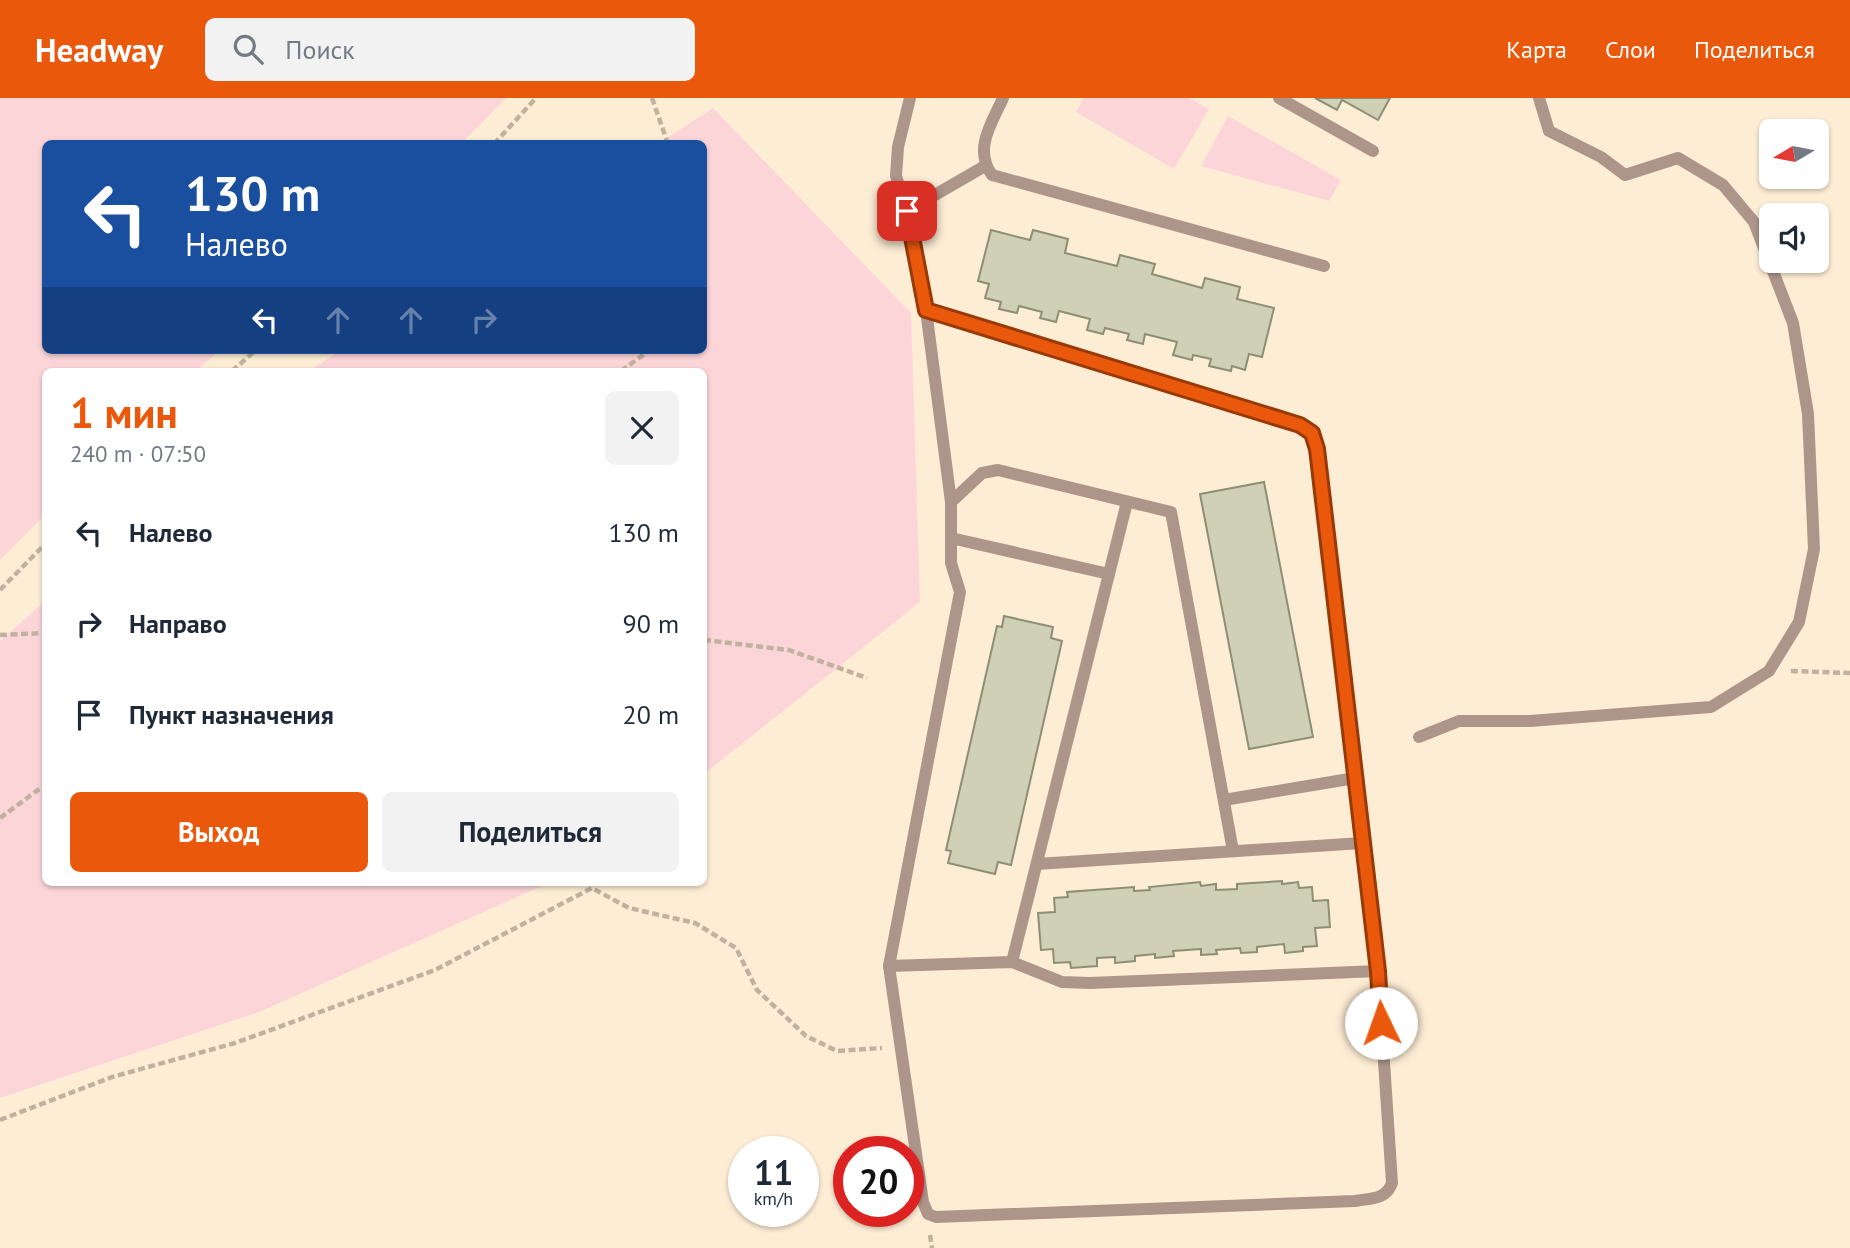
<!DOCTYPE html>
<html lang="ru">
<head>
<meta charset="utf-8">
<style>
	:root { --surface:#fff; --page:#f2f2f3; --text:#1f2937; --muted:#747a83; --accent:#ea580c }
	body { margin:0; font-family:"PT Sans",sans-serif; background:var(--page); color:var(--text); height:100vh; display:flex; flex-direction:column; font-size:26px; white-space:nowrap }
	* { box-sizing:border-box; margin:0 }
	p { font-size:23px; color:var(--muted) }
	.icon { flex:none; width:38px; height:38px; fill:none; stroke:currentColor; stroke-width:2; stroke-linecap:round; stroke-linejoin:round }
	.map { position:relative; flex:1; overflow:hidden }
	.panel { position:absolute; left:42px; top:270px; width:665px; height:518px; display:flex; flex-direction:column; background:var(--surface); border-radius:10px; box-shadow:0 2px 5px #0004 }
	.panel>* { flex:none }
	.banner { position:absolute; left:42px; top:42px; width:665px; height:214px; border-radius:10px; box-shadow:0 2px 5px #0004; background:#1a4fa0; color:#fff; overflow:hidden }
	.needle { width:46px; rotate:260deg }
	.fabs { position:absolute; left:1759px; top:21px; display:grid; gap:14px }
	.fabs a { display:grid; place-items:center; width:70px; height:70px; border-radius:10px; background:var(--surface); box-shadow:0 2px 5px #0004; font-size:35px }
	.speed { position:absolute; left:728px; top:1038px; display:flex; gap:14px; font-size:35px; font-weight:700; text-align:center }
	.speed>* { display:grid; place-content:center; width:91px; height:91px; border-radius:50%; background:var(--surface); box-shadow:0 2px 5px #0004; line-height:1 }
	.speed small { font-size:18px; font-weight:400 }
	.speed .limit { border:10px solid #d22; background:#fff; color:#111 }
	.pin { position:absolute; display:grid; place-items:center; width:60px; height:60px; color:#fff; margin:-30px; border-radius:14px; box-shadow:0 4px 10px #0006 }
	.me { position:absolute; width:77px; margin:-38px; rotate:357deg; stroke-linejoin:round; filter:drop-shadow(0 0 5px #0008) }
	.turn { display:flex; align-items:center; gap:24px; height:147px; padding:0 28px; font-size:32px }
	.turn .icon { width:91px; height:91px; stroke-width:2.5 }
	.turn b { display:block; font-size:49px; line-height:60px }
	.lanes { display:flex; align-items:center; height:66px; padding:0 28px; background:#0003; justify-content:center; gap:35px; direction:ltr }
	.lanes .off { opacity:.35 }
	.round { display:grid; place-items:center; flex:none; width:74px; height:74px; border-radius:10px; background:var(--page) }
	.summary { display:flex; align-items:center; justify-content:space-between; height:119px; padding:0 28px }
	h1 { font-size:42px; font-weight:700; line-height:52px; color:var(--accent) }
	.button { display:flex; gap:14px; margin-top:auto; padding:14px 28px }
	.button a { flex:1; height:80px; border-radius:10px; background:var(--accent); color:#fff; font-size:28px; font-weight:700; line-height:80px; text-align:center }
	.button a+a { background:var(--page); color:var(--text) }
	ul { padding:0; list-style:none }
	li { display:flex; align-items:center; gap:21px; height:91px; padding:0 28px }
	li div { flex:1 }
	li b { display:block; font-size:26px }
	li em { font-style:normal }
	header { display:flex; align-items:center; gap:42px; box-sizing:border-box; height:98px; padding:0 35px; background:var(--accent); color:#fff }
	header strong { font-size:33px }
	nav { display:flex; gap:38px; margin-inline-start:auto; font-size:24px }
	.search { width:490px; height:63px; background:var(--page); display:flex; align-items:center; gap:18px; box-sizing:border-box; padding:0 24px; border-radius:10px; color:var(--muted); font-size:26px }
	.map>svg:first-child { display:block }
	.green { fill:#fcd5d9 }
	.building { fill:#cfd0b5; stroke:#8d8f75; stroke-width:2 }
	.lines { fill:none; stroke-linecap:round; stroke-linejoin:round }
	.path { stroke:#c0b29f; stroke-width:4.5; stroke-dasharray:7 3.5; stroke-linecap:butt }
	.lane { stroke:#ad958a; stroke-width:12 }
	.route-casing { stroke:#983908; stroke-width:18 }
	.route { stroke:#ea580c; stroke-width:12 }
</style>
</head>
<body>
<header>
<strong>Headway</strong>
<div class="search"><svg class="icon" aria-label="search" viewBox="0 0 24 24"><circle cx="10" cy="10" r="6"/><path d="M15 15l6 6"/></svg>Поиск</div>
<nav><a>Карта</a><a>Слои</a><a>Поделиться</a></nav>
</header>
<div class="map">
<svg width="1850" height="1150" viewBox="0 0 1850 1150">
	<rect width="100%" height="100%" fill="#feedd5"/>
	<!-- green -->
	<g class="green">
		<path d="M0,0H506L462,45L46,46V252H220L196,273H46L45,417L0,462Z"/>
		<path d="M1084,0H1189L1209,11L1174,71L1076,14Z"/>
		<path d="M713,10L911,215L920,504L704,676V273H309L341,252H704V46L659,45Z"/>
		<path d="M1228,18L1341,82L1329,103L1201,68Z"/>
		<path d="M45,503L46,784H551L259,914L0,1000V543Z"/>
	</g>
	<!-- building -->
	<g class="building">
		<path d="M1315,0H1390L1378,22L1342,2L1337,12Z"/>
		<path d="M991,132L1030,142L1033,132L1068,141L1065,155L1117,168L1120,157L1155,166L1152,176L1202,190L1205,180L1240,189L1237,201L1274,210L1262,259L1249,256L1245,272L1232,268L1231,273L1209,268L1211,261L1193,257L1192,262L1173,257L1177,244L1145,236L1143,246L1127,242L1129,236L1105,230L1103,236L1087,232L1090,221L1059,213L1056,224L1040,220L1042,214L1019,208L1017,215L999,211L1001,204L985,200L989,186L978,183Z"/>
		<path d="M1264,384L1313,639L1249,651L1200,396Z"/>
		<path d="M1004,518L1053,529L1051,540L1062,543L1011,767L998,764L995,776L948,765L951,753L946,752L997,528L1002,529Z"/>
		<path d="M1282,783V786L1298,784L1299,790L1312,789L1313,803L1328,802L1330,829L1315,830L1317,848L1303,849V853L1285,855L1284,846L1257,849V854L1241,855L1240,850L1216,852L1217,856L1201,857V851L1173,853L1174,858L1155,860V856L1135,858V863L1115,865V859L1097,860V868L1071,870L1070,864L1054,865L1053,851L1041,852L1038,815L1055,814L1054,800L1068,799L1067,794L1134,789V793L1150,792L1149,789L1200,784L1201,788L1216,786V792L1237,791V786Z"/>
	</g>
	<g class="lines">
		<!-- path -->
		<g class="path">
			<path d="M652,0L668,46"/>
			<path d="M494,46L536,0"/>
			<path d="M232,273L256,252"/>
			<path d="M621,273L650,252"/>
			<path d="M0,492L46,445"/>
			<path d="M0,537L46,535"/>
			<path d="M704,542L789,552L867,580"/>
			<path d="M1791,573L1850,575"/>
			<path d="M0,720L46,686"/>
			<path d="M0,1022L112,979L235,945L435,872L592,790L629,810L695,825L736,850L757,892L806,938L837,953L882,950"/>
			<path d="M930,1137L932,1150"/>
		</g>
		<!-- lane -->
		<g class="lane">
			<path d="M910,0L898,49L896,78L907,113L926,212L951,404V465L960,494L889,868L923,1104L928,1116L936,1119L1355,1103C1371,1100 1386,1102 1392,1085L1378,873L1317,350L1312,335L1300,327L926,212"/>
			<path d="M1003,0C992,25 973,51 992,77L1324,168"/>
			<path d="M1279,0L1373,53"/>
			<path d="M907,113L985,68"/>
			<path d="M951,404L982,375L998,372L1171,414L1233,753"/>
			<path d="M951,440L1109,476L1012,864"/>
			<path d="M1109,476L1127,404"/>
			<path d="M1419,639L1459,623H1530L1711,609L1769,573L1799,524L1814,451L1808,316L1793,225L1754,124L1723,87L1678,60L1625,77L1601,59L1549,33L1539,0"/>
			<path d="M1224,702L1355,680"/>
			<path d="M1037,766L1362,745"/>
			<path d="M889,868L1012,864L1062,884L1090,885L1378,873"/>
		</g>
	</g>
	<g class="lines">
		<!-- route casing -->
		<g class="route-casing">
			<path id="route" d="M907,113L926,212L1300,327L1312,335L1317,351L1378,873L1381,925"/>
		</g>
		<!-- route -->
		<use href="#route" class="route"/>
	</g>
</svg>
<div class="fabs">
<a><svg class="needle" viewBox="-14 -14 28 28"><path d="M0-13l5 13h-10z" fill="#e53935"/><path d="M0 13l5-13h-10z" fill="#747a83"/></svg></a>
<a><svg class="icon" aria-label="sound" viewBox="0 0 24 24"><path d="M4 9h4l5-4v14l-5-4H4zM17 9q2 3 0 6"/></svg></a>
</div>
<div class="speed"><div>11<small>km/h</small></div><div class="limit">20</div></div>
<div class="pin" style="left:907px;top:113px;background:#d93025"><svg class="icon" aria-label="arrive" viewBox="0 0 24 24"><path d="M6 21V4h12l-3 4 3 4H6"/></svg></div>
<svg class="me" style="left:1381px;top:925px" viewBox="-20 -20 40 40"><circle r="19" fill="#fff"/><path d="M0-13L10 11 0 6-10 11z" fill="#ea580c"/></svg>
<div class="banner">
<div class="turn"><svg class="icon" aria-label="left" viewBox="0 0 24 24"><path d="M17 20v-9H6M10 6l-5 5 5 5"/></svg><div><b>130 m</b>Налево</div></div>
<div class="lanes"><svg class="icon" aria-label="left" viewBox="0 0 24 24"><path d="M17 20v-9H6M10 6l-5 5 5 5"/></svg><svg class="icon off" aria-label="ahead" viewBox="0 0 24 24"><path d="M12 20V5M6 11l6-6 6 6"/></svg><svg class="icon off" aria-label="ahead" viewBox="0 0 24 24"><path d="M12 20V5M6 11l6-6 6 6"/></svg><svg class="icon off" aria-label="right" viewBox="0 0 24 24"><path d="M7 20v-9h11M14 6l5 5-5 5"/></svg></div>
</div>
<section class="panel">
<div class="summary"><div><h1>1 мин</h1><p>240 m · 07:50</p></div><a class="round"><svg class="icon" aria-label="close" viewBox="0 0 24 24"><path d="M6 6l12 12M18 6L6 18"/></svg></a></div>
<ul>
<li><svg class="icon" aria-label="left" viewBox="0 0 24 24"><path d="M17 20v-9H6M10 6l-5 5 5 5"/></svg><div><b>Налево</b></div><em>130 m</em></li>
<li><svg class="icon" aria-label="right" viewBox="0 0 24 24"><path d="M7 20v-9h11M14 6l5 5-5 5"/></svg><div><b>Направо</b></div><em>90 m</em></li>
<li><svg class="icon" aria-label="arrive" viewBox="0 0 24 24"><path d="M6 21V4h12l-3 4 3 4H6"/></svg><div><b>Пункт назначения</b></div><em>20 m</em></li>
</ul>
<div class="button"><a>Выход</a><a>Поделиться</a></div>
</section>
</div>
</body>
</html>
